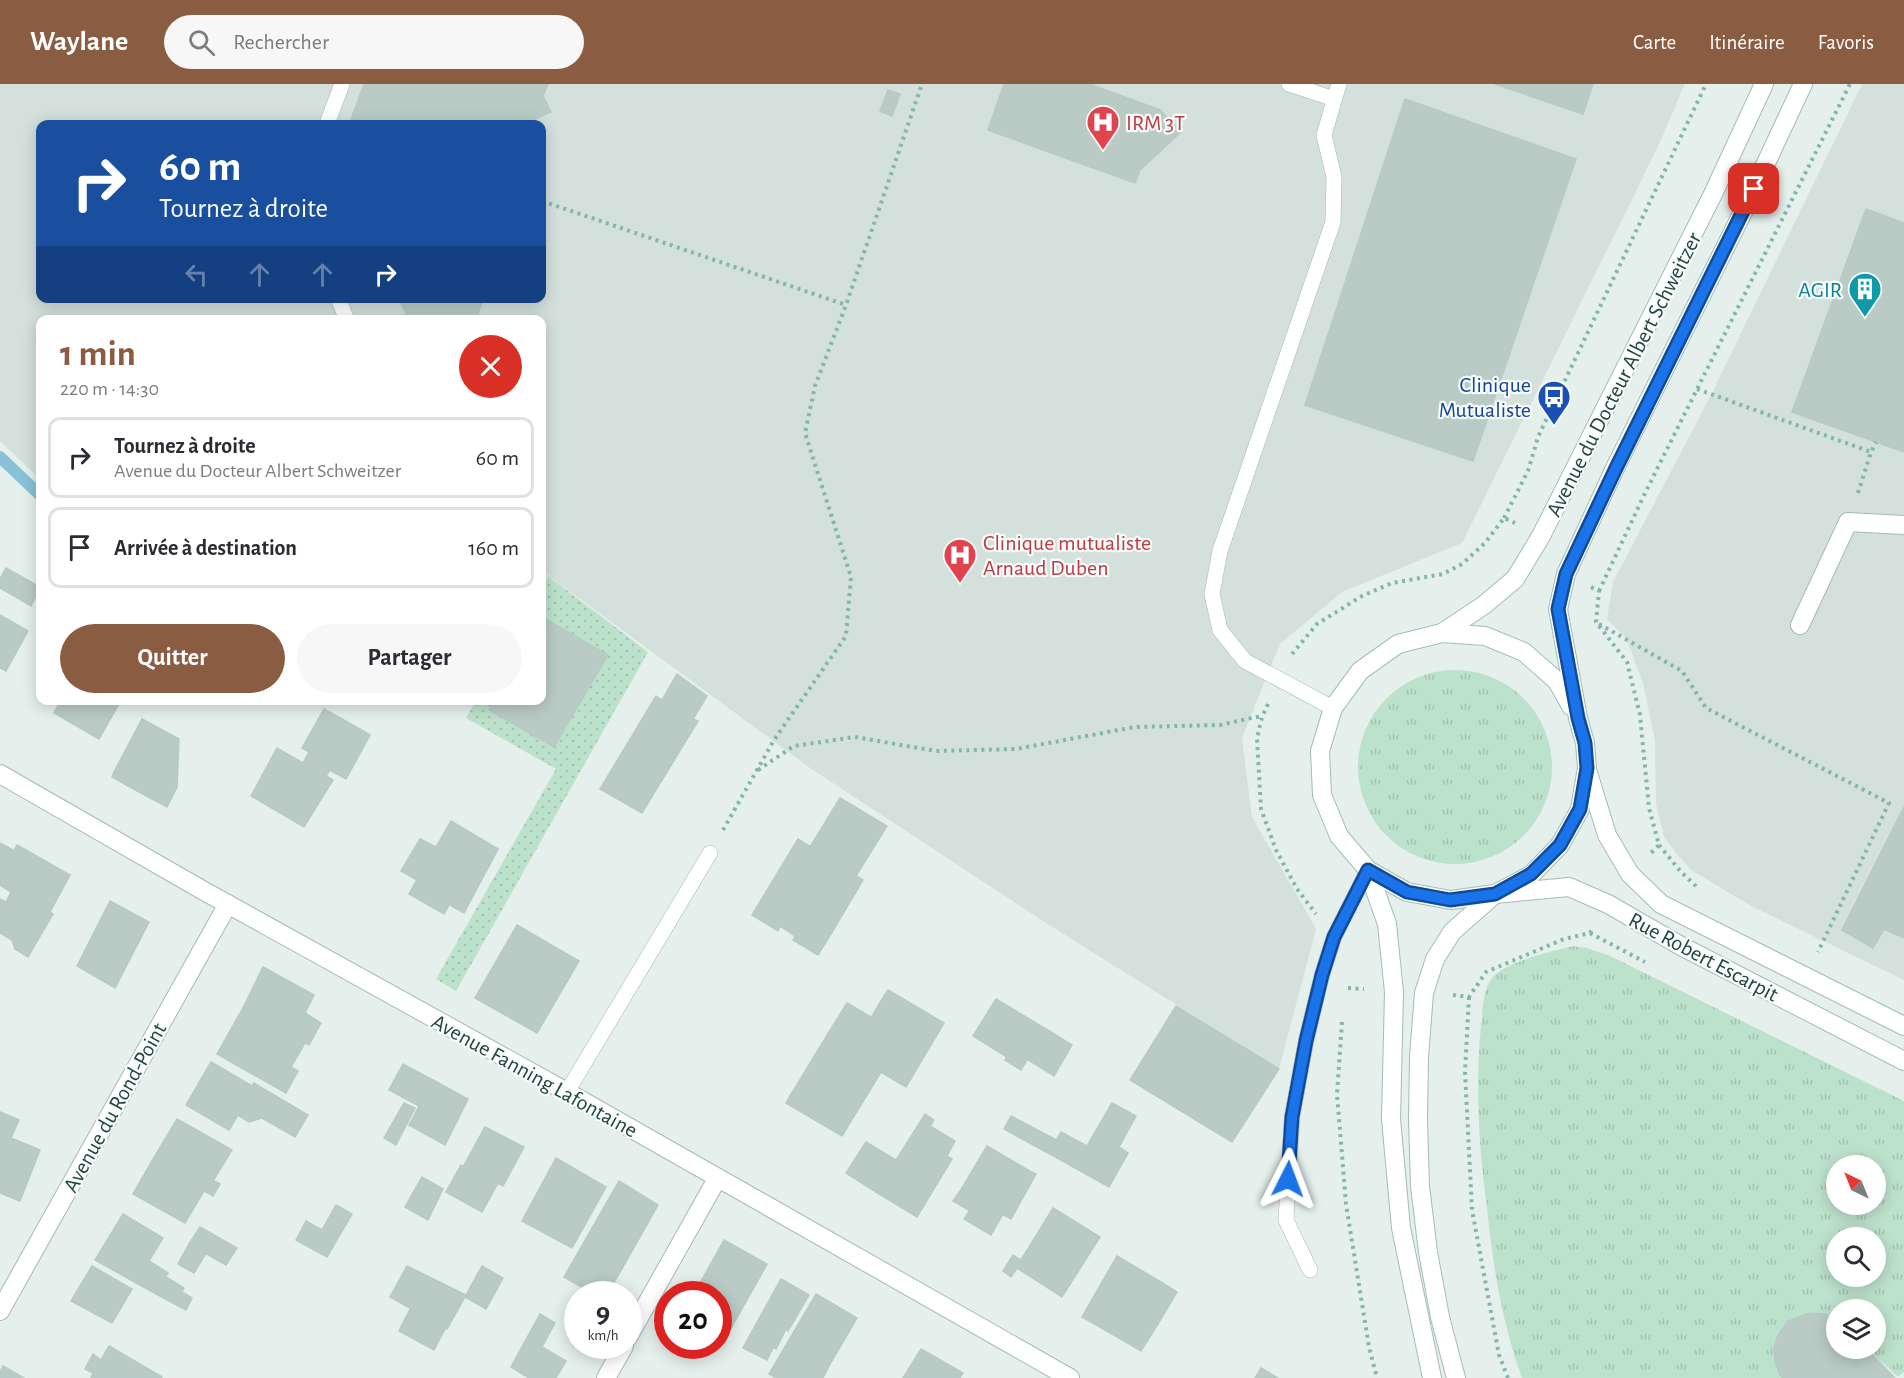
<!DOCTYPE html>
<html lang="fr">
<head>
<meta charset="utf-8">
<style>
	:root { --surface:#fff; --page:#f7f7f7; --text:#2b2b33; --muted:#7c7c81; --line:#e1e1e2; --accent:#8a5c42 }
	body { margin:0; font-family:"Alegreya Sans",sans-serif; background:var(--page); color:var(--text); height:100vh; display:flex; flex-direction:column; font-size:22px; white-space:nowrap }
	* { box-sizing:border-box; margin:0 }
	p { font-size:20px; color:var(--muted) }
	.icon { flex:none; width:33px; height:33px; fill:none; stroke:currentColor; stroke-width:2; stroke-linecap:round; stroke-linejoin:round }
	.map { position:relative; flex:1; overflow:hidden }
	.drawer { position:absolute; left:36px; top:231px; width:510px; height:390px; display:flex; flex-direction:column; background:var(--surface); border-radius:12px; box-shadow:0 3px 15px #0003 }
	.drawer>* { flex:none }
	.banner { position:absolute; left:36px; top:36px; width:510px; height:183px; border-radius:12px; box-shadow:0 3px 15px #0003; background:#1a4fa0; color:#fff; overflow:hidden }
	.needle { width:39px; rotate:317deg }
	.tools { position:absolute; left:1826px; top:1071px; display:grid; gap:12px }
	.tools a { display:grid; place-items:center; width:60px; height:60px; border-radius:50%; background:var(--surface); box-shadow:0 3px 15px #0003; font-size:30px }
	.speed { position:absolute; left:564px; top:1197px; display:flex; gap:12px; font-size:30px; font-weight:700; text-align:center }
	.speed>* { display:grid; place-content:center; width:78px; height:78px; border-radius:50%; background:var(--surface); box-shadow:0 3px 15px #0003; line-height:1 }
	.speed small { font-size:15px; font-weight:400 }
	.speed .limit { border:9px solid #d22; background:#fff; color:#111 }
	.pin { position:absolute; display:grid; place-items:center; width:51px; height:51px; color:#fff; margin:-26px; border-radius:12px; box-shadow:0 3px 9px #0006 }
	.me { position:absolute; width:66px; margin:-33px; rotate:3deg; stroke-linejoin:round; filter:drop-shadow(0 0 4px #0008) }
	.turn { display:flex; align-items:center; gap:21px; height:126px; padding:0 24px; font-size:27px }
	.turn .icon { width:78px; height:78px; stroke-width:2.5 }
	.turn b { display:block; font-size:42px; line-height:51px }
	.lanes { display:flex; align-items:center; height:57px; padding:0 24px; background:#0003; justify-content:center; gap:30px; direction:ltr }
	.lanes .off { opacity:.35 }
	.round { display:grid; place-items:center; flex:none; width:63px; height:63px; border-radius:32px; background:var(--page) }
	.overview { display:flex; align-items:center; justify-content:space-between; height:102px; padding:0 24px }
	h1 { font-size:36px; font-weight:600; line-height:45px; color:var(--accent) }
	.button { display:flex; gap:12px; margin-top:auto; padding:12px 24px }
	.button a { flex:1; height:69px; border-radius:36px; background:var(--accent); color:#fff; font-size:24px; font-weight:600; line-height:69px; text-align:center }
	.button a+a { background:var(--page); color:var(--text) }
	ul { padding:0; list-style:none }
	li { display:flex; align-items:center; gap:18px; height:81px; margin:0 12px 9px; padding:0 12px; border:3px solid var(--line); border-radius:12px }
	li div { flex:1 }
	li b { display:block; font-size:22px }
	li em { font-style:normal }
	header { display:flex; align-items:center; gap:36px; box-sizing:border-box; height:84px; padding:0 30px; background:var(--accent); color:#fff }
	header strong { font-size:28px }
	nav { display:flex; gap:33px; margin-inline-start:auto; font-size:21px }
	.search { width:420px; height:54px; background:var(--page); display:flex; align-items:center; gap:15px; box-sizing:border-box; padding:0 21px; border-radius:33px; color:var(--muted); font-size:22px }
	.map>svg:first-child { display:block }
	.built { fill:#d3e0dc; fill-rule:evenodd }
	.grass { fill:url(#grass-tufts); fill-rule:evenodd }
	.garden { fill:url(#garden-dots) }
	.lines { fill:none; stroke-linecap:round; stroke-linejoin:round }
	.stream { stroke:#89c1d9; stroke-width:12 }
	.building { fill:#bacbc6; stroke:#b7cac5; stroke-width:1.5 }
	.lane-casing { stroke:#a7b9b6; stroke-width:16 }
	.street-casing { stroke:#a7b9b6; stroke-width:20 }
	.secondary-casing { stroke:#a2bdb8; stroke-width:20 }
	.path { stroke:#83b6ae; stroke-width:4; stroke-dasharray:3 4.5; stroke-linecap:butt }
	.lane { stroke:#fff; stroke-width:15 }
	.street { stroke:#fff; stroke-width:18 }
	.secondary { stroke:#fff; stroke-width:18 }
	.route-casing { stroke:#114b97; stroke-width:15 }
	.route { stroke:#1a73e8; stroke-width:10 }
	.labels { text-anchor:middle; stroke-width:4.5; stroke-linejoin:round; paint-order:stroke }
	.health-label { font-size:22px; fill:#be3a42; stroke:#f7fbfa; text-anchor:start }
	.culture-label { font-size:22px; fill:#0d838f; stroke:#f7fbfa; text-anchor:end }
	.street-label { font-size:22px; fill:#224440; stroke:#f7fbfa }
	.transit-label { font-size:22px; fill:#164399; stroke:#f7fbfa; text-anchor:end }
</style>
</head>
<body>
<header>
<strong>Waylane</strong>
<div class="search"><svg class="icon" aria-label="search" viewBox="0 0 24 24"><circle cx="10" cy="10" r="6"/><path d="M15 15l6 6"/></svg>Rechercher</div>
<nav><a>Carte</a><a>Itinéraire</a><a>Favoris</a></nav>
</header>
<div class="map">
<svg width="1904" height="1294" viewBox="0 0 1904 1294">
	<defs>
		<pattern id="grass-tufts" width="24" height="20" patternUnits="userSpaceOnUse" patternTransform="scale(1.5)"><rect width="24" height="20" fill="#bde2cc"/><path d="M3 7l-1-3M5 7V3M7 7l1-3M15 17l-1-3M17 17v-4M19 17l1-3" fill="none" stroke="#a2c3b0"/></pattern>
		<pattern id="garden-dots" width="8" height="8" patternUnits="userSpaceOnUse" patternTransform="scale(1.5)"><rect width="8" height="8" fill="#bde2cc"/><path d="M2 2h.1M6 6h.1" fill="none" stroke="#a2c3b0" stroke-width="1.8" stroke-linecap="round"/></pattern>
	</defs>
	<rect width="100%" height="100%" fill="#e5f0ed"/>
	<!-- built -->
	<g class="built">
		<path d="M0,0H1685L1655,69L1462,459L1342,508L1280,560L1242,654L1252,733L1316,845L1279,985L1046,839L810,684L542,487V236H40V395L0,357ZM40,40H542V214H40Z"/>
		<path d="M1862,0H1904V896L1751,822L1691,786L1676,769L1664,753L1656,720L1655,657L1643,599L1626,554L1607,535L1613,498L1711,311Z"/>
	</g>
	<!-- grass -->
	<g class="grass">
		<circle cx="1455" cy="683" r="97"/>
		<path d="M1573,862L1587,864L1608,871L1904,1017V1288L1898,1293L1868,1265L1875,1264V1226H1836V1235C1805,1221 1773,1236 1774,1273C1775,1280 1778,1288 1783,1294H1522C1502,1239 1493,1182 1487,1124C1479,1064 1475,1003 1481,942C1483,927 1482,905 1493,893C1506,878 1552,867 1573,862ZM1836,1082H1875V1120H1836ZM1836,1154H1875V1192H1836Z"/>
	</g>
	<!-- garden -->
	<path class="garden" d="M548,492L648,568L456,907L436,895L556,685L466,634L476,617L542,616V503Z"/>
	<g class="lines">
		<!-- stream -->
		<path class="stream" d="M0,373L40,411"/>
	</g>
	<!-- building -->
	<g class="building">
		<path d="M364,0H548L543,12L551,28L524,40H494L493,37L486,40H350L353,30L361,33L369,5L363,3Z"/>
		<path d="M1004,0H1090L1160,26L1181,48L1140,86L1135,99L988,46Z"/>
		<path d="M1495,0H1593L1583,30Z"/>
		<path d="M363,3L369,5L361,33L353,30Z"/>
		<path d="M888,6L900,10L892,32L880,27Z"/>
		<path d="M1405,15L1576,75L1473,377L1305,321Z"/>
		<path d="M1866,125L1904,139V368L1792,328Z"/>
		<path d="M398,214H472L482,218L476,236H404L406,229Z"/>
		<path d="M6,484L40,503L31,522L0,504V495Z"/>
		<path d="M0,531L28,547L6,587L0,584Z"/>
		<path d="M542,533L608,571L554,663L489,626L494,616H542Z"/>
		<path d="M677,590L707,612L693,635L698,637L642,729L600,705L656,612L662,616Z"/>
		<path d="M61,616H121L99,655L54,629Z"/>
		<path d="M324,625L360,645L347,669L357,675L346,695L330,686L326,692L333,696L304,743L251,712L277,664L303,679L309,668L302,664Z"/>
		<path d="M142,635L179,655L177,703L167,723L128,702L131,698L114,688Z"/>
		<path d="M360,645L370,651L357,675L347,669Z"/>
		<path d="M114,688L131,698L128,702L112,693Z"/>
		<path d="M840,714L887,742L856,792L810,763Z"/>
		<path d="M1904,723V854L1884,845L1873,864L1842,846Z"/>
		<path d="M451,737L498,765L464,829L414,801Z"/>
		<path d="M420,755L436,763L417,796L401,787Z"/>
		<path d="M798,755L863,796L831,850L806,835L795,852L780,842L778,847L752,831Z"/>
		<path d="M0,759L15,767L0,792Z"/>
		<path d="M17,761L70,791L50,828L53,830L28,873L15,865L12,856L0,849V815L6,818L11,808L0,801V792Z"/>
		<path d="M414,801L449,821L444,830L409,810Z"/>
		<path d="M110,817L149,838L115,904L77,882Z"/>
		<path d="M806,835L831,850L818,871L793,856Z"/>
		<path d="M517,841L579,877L537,949L475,914Z"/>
		<path d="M263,883L305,906L297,921L303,924L305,929L321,939L309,961L243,924Z"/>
		<path d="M305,906L314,911L305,929L303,924L297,921Z"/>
		<path d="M888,906L944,939L906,1003L881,988L842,1052L786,1019L790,1012L839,1042L879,978L901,991L931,940L884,912Z"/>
		<path d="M884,912L931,940L901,991L879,978L839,1042L790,1012L829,948L854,962Z"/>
		<path d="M996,915L1046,945L1021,986L1005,976L1007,973L973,952Z"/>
		<path d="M847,919L871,933L854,962L829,948Z"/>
		<path d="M1176,922L1279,985L1232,1058L1130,996Z"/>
		<path d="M243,924L305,959L291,983L298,987L286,1009L217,970Z"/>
		<path d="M1046,945L1072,961L1054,992L1027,975Z"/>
		<path d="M211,978L252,1002L254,999L308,1031L295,1053L262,1034L249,1038L238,1031L229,1046L186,1021Z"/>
		<path d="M403,980L414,986L408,998L397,991Z"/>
		<path d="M414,986L433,996L419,1022L389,1006L397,991L408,998Z"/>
		<path d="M433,996L468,1015L445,1061L409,1041Z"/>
		<path d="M404,1019L415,1024L396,1061L384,1054Z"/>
		<path d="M1112,1019L1136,1032L1119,1063L1128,1069L1109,1103L1057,1074L1064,1060L1056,1057L1061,1048L1087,1062Z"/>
		<path d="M0,1028L19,1036L11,1054L40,1066L20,1117L0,1109Z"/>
		<path d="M925,1030L934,1036L922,1057L952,1075L917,1133L876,1108Z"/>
		<path d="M1011,1032L1064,1060L1057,1074L1004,1045Z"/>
		<path d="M177,1035L218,1058L199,1089L220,1100L213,1112L152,1077Z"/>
		<path d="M930,1042L955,1057L947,1072L922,1057Z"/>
		<path d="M485,1043L524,1063L503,1102L498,1099L482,1128L446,1108L461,1081L463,1083Z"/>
		<path d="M218,1058L232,1066L213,1097L199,1089Z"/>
		<path d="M866,1058L896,1076L876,1108L846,1089Z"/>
		<path d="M987,1062L1028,1086L991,1151L964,1135L978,1114L962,1104Z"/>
		<path d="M556,1074L606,1103L572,1164L522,1137Z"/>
		<path d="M152,1077L204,1107L185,1139L133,1110Z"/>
		<path d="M1028,1086L1036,1090L1011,1135L1002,1130Z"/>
		<path d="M422,1093L443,1105L428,1136L405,1123Z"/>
		<path d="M619,1097L658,1121L619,1190L605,1181L590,1208L564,1193Z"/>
		<path d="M962,1104L978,1114L970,1127L953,1117Z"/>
		<path d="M336,1121L352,1130L327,1173L296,1156L306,1137L322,1146Z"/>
		<path d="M1053,1124L1100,1153L1062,1213L1017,1184L1011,1193L1003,1187L1013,1171L1021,1176Z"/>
		<path d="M123,1130L163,1154L149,1177L168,1189L156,1210L95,1176Z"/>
		<path d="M200,1143L237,1164L226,1181L189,1160Z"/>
		<path d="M724,1156L767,1180L729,1248L721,1243L724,1235L718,1232V1210H694Z"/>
		<path d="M189,1160L206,1169L194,1189L178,1180Z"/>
		<path d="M1117,1172L1161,1198L1142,1229L1158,1240L1141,1267L1124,1257L1127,1250L1086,1226Z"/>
		<path d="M605,1181L619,1190L607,1210H595L590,1208Z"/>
		<path d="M92,1182L132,1205L112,1239L71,1217Z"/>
		<path d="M407,1182L466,1211L447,1245L390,1213Z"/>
		<path d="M482,1182L503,1194L486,1225L465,1213Z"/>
		<path d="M166,1193L184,1204L182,1208L192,1214L186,1226L156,1210Z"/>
		<path d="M781,1195L809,1211L788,1247L786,1245L776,1265L766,1259L770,1252L755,1242Z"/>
		<path d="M1161,1198L1177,1208L1158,1240L1142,1229Z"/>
		<path d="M816,1210L857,1234L829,1282L818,1275L807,1294H776L769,1290Z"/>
		<path d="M410,1225L445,1245L434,1266L399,1247Z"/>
		<path d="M1086,1226L1127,1250L1124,1257L1082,1233Z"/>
		<path d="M1809,1229L1825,1230L1836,1235V1264H1866L1895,1294H1783L1780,1291L1775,1278L1774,1264L1778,1251L1788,1237Z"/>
		<path d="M540,1230L555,1239L542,1263L566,1277L556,1294H529L511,1283Z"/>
		<path d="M755,1242L770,1252L766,1259L773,1264L767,1276L743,1264Z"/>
		<path d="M109,1262L162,1293L161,1294H91L93,1289L85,1285L93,1270L101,1276Z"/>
		<path d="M921,1265L963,1289L960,1294H903Z"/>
		<path d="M818,1275L829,1282L823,1294H807Z"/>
		<path d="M3,1282L24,1294H0V1288Z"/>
		<path d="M1261,1284L1278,1294H1255Z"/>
	</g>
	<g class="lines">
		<!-- lane casing -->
		<g class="lane-casing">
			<g id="lane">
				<path d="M1289,0L1334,15"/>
				<path d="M327,40L342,0"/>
				<path d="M338,214L347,236"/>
				<path d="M1333,624L1245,577L1220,546L1212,510L1220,467L1333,138L1334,93L1324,51L1339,0"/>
				<path d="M567,1008L710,769"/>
				<path d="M1310,1186L1286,1136L1292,1033L1306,957L1322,891L1334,853L1368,786"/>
			</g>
		</g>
		<!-- street casing -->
		<g class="street-casing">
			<g id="street">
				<path d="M1800,541L1848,438L1904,441"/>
				<path d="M0,690L204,807L567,1008L1070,1294"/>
				<path d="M0,1227L228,820"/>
				<path d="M628,1253L717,1095"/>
				<path d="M606,1294L624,1262"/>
			</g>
		</g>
		<!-- secondary casing -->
		<g class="secondary-casing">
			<g id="secondary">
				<path d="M1442,549L1484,521L1515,495L1541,452L1713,110L1764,0"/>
				<path d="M1571,622L1557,597L1524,568L1485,552L1442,549L1398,560L1360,587L1333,624L1320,667L1322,711L1339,752L1368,786L1407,808L1451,816L1495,810L1569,803L1608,820L1681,862L1904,977"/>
				<path d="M1588,689L1607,751L1630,790L1661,820L1904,942"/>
				<path d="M1368,786L1387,840L1394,908L1391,1035L1401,1144L1432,1294"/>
				<path d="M1456,1294L1440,1233L1428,1168L1420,1102L1418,1036L1419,973L1424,909L1435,875L1452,848L1495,810L1531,791L1560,761L1580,725L1587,684L1585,659L1578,634L1558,525L1566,490L1615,384L1744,126L1803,0"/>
			</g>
		</g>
		<!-- path -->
		<g class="path">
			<path d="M542,117L846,221"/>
			<path d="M1697,305L1871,368"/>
			<path d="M1858,409L1871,368L1876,358"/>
			<path d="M1504,434L1528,387L1538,353L1706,0"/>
			<path d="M1591,503L1599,507L1596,538L1627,578L1640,631L1649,724L1659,761L1650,770"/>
			<path d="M1599,507L1646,407L1850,0"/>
			<path d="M1599,540L1682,587L1706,624L1889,719L1818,868"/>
			<path d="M1292,570L1317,540L1362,512L1392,499L1443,490L1462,480L1485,459L1504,434L1515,439"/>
			<path d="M1268,620L1262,633L1257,654L1261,725L1276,766L1297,805L1316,830"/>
			<path d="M758,686L794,662L855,653L936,667L1016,665L1135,643L1220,641L1256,633H1262"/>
			<path d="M723,746L774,656L846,552L851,493L805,349L815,302L846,221L922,0"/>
			<path d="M1659,761L1681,788L1697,803"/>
			<path d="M1590,849L1645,878"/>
			<path d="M1348,904L1364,905"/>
			<path d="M1453,911L1469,913L1486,888L1564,855L1590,849L1593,844"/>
			<path d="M1469,913L1465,988L1472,1126L1499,1271L1508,1294"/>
			<path d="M1342,938L1337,1010L1346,1120L1369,1263L1377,1294"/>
		</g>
		<!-- lane -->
		<use href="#lane" class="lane"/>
		<!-- street -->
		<use href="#street" class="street"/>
		<!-- secondary -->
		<use href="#secondary" class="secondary"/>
	</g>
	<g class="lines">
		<!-- route casing -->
		<g class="route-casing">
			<path id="route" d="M1288,1095L1292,1033L1306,957L1322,891L1334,853L1368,786L1407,808L1450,816L1495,810L1531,790L1560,761L1580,725L1587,684L1585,659L1578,634L1558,525L1566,490L1616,384L1754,105"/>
		</g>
		<!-- route -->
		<use href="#route" class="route"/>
	</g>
	<!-- icons -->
	<defs>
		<g id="hospital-pin" transform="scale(1.725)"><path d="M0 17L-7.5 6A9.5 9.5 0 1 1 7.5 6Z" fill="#e0444e" stroke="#f7fbfa"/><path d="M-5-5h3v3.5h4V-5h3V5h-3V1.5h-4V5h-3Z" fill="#fff"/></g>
		<g id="building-pin" transform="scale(1.725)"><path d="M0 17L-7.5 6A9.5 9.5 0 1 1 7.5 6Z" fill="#0f9aa8" stroke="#f7fbfa"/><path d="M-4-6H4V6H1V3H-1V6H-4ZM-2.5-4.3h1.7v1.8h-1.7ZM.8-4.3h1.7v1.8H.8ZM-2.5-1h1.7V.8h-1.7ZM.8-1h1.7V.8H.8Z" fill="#fff"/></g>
		<g id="bus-pin" transform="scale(1.725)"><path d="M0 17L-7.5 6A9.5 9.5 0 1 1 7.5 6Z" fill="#1a4fb4" stroke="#f7fbfa"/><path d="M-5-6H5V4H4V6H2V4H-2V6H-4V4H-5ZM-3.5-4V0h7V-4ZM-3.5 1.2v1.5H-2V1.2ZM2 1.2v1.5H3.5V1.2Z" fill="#fff"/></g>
	</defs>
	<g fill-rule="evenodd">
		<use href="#hospital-pin" x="1103" y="38"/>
		<use href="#building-pin" x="1865" y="205"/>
		<use href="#bus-pin" x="1554" y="313"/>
		<use href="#hospital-pin" x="960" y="471"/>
	</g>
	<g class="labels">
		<!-- health labels -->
		<g class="health-label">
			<text x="1126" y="46">IRM 3T</text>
			<text x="983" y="466">Clinique mutualiste<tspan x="983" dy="25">Arnaud Duben</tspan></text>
		</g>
		<!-- culture labels -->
		<g class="culture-label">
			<text x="1842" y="213">AGIR</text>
		</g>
		<!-- street labels -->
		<g class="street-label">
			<text transform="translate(1623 290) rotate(-63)" y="8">Avenue du Docteur Albert Schweitzer</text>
			<text transform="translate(1704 872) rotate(28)" y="8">Rue Robert Escarpit</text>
			<text transform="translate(535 991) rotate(29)" y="8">Avenue Fanning Lafontaine</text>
			<text transform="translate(114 1023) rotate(-61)" y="8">Avenue du Rond-Point</text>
		</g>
		<!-- transit labels -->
		<g class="transit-label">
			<text x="1531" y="308">Clinique<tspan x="1531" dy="25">Mutualiste</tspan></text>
		</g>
	</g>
</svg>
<div class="tools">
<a><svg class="needle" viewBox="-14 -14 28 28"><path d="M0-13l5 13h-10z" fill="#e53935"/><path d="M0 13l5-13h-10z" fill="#7c7c81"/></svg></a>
<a><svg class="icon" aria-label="search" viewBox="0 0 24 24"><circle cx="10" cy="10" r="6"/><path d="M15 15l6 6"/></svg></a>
<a><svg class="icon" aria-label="layers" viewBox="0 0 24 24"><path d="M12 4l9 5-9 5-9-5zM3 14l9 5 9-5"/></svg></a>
</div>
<div class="speed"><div>9<small>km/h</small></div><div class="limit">20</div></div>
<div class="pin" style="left:1754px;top:105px;background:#d93025"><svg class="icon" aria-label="arrive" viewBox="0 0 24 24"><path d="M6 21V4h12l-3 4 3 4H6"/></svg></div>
<svg class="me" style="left:1288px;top:1095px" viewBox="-20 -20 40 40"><path d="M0-17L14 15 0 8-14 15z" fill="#1a73e8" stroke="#fff" stroke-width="4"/></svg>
<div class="banner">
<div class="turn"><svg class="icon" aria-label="right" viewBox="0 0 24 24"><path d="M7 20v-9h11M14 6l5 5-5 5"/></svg><div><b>60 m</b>Tournez à droite</div></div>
<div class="lanes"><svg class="icon off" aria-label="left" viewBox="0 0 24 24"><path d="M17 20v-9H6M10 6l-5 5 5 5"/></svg><svg class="icon off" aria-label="ahead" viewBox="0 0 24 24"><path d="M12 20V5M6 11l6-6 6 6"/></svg><svg class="icon off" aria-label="ahead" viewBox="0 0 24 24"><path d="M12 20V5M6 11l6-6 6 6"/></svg><svg class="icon" aria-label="right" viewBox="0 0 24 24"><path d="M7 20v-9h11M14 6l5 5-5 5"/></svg></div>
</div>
<section class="drawer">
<div class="overview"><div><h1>1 min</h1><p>220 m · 14:30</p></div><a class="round" style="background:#d93025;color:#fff"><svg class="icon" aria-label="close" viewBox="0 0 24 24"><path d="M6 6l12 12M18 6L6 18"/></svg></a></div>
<ul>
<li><svg class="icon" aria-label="right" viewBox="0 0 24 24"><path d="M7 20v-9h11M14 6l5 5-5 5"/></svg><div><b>Tournez à droite</b><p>Avenue du Docteur Albert Schweitzer</p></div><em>60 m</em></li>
<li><svg class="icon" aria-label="arrive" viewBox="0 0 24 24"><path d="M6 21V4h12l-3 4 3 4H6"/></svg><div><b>Arrivée à destination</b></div><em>160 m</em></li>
</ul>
<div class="button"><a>Quitter</a><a>Partager</a></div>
</section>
</div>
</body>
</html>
